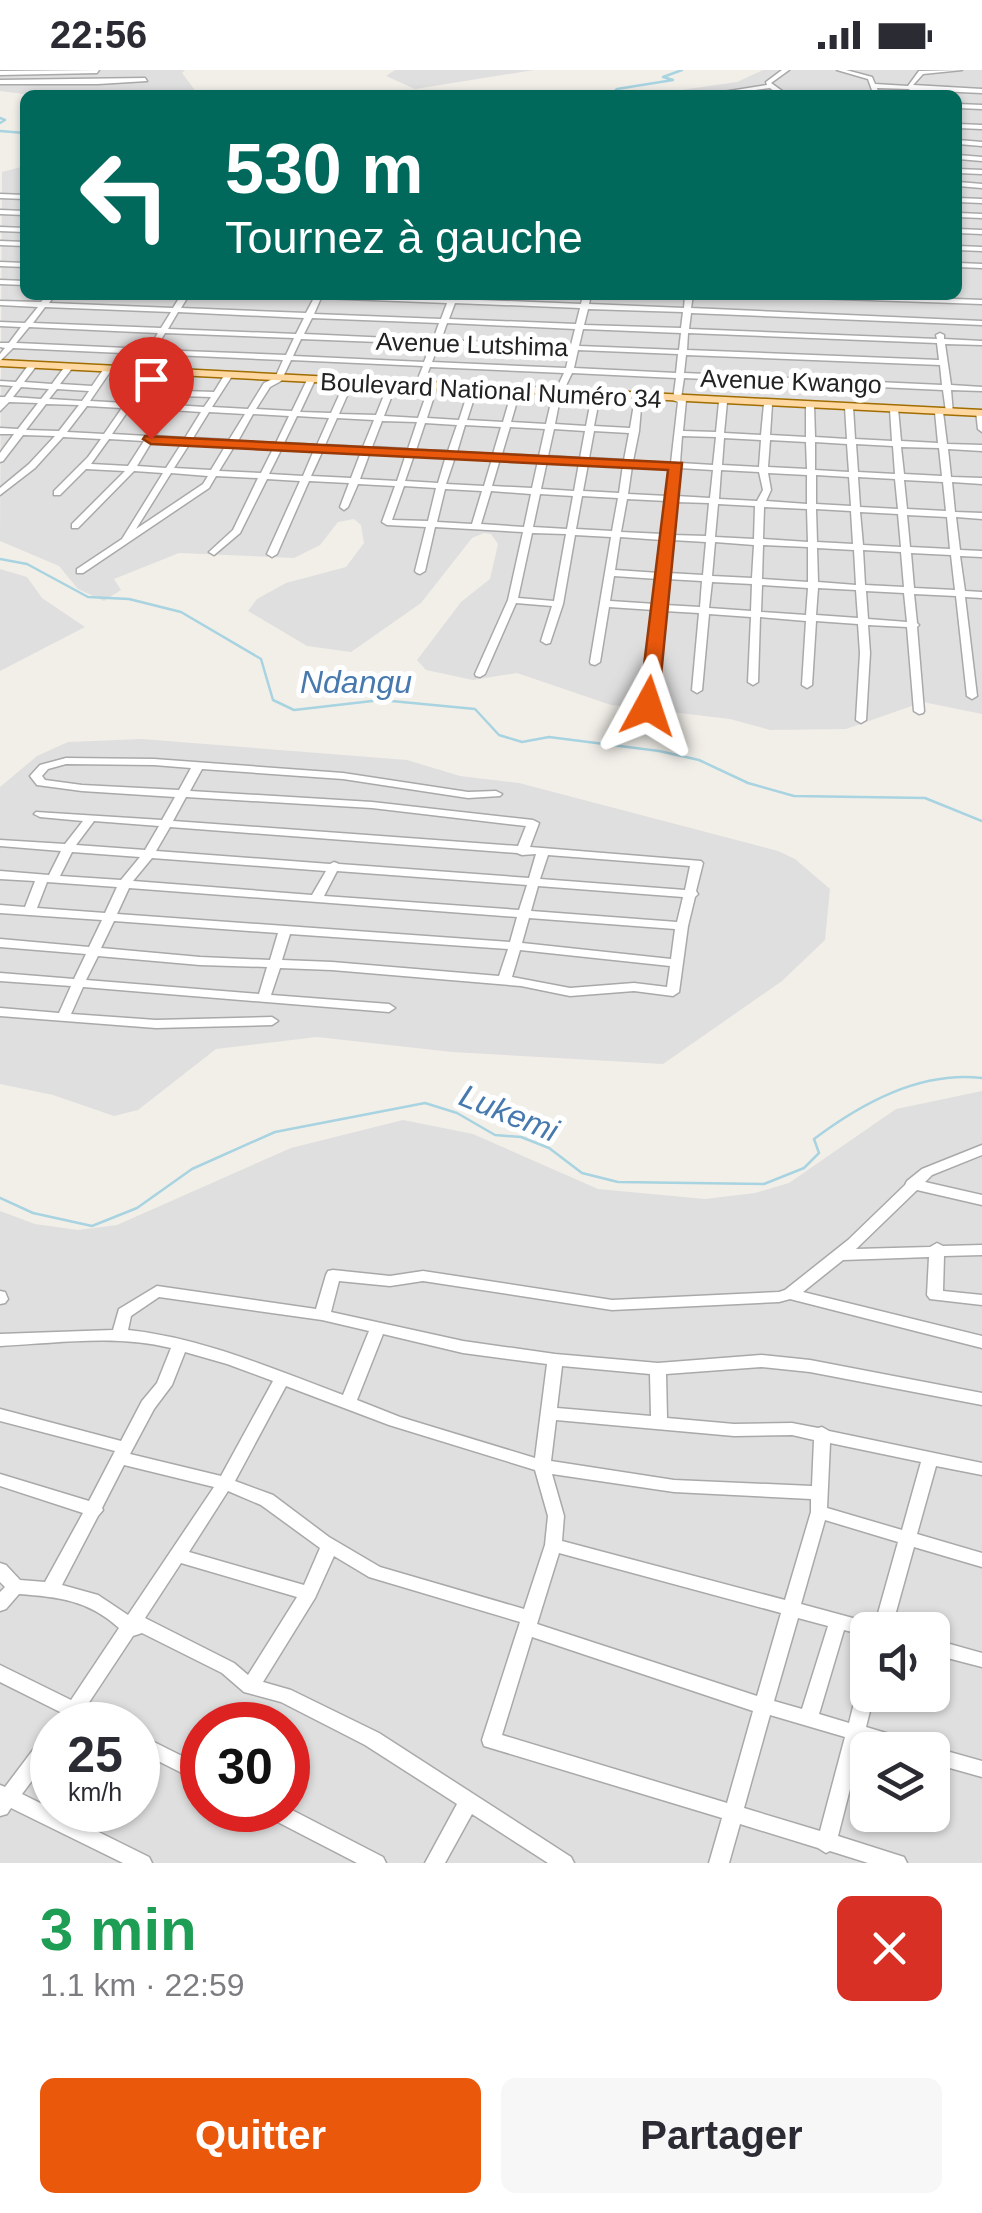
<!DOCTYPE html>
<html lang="fr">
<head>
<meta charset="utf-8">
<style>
	:root { --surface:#fff; --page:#f7f7f7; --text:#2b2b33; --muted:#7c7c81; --accent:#ea580c }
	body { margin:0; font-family:Helvetica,sans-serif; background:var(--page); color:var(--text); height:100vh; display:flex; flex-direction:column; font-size:38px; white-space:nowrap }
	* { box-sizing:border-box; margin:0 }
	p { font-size:32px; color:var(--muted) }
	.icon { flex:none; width:55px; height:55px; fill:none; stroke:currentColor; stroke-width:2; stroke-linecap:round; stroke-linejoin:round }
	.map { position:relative; height:1793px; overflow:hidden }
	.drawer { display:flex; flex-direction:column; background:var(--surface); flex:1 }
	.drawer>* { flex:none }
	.banner { position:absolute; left:20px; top:20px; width:942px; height:210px; border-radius:15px; box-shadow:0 2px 8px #0004; background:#00695c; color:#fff; overflow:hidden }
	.buttons { position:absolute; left:850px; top:1542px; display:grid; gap:20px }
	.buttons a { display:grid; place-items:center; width:100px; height:100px; border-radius:15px; background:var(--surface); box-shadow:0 2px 8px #0004; font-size:50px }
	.speed { position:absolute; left:30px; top:1632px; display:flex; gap:20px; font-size:50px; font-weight:700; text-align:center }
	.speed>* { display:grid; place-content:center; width:130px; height:130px; border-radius:50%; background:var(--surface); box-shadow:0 2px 8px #0004; line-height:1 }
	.speed small { font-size:25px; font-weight:400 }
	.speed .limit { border:15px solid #d22; background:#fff; color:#111 }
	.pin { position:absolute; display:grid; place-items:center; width:85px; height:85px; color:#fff; margin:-102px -42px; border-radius:50% 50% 50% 0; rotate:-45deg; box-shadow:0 0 10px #0007 }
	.pin .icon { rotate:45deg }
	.me { position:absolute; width:110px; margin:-55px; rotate:5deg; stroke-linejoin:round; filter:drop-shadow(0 0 8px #0008) }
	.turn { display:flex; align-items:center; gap:35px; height:210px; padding:0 40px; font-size:45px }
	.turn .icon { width:130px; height:130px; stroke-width:2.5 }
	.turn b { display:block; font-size:70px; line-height:85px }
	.round { display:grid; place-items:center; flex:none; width:105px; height:105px; border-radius:15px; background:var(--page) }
	.overview { display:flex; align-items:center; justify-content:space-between; height:170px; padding:0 40px }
	h1 { font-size:60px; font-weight:600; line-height:75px; color:#1e9e55 }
	.button { display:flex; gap:20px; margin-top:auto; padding:20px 40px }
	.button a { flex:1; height:115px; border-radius:15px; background:var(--accent); color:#fff; font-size:40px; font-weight:600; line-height:115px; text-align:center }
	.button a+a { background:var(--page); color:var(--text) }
	.status { display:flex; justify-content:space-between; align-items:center; height:70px; padding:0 50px; background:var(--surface); direction:ltr }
	.status svg { height:28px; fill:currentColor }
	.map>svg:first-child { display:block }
	.residential { fill:#e0dfdf; fill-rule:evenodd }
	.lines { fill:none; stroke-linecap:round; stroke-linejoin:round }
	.stream { stroke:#a8d3e0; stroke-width:2.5 }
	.minor-casing { stroke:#a9a9a9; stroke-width:3 }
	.major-casing { stroke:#a06d00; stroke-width:3 }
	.minor { fill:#fff; fill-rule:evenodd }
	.major { fill:#ffd7a1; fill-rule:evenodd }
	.route { fill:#ea580c; stroke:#983908; stroke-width:2.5 }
	.labels { text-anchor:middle; stroke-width:10; stroke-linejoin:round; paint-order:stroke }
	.far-street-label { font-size:25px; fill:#222; stroke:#fff }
	.water-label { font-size:32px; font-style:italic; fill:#4779ae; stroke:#fff }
</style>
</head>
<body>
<div class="status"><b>22:56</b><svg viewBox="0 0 49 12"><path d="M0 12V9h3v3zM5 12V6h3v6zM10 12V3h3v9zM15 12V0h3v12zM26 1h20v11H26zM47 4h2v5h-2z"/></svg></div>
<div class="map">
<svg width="982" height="1793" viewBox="0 0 982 1793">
	<rect width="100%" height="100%" fill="#f2efe9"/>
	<!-- residential -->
	<g class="residential">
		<path d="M0,0H185L182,3L197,23L31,25L0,21Z"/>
		<path d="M395,0H534L415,19L386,6Z"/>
		<path d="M763,0H982V644L923,632L846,659L770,660L730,649L611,635L517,603L473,610L426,600L417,590L461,532L490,509L498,474L491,464L484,463L472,468L421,533L351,582L307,576L248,541L257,529L286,513L346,497L364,473L361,455L354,449L338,452L320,475L294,488L179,483L114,509L121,520L104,531L78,519L59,496L0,471L2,102L25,96V225H958V25H646L737,12Z"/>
		<path d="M0,499L27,507L42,528L85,557L0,601Z"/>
		<path d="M142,669L407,690L460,706L519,713L778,781L795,789L830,819L825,870L782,911L663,994L452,982L317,967L216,979L138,1040L114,1046L53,1025L0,1014V717L37,686L68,672Z"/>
		<path d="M982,1021V1793H0V1141L35,1154L78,1160L117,1155L291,1078L403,1050L473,1064L598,1119L705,1129L755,1123L789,1113L896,1039ZM868,1560H932V1625H868ZM52,1655H138V1740H52ZM202,1655H288V1740H202ZM868,1680H932V1745H868Z"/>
	</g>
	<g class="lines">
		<!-- stream -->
		<g class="stream">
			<path d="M611,25L617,19L673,10L663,7L682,0"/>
			<path d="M0,48L5,50L0,53"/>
			<path d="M0,61L25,63"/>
			<path d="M0,489L27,494L88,527L129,529L181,542L261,589L273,630L294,640L381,630L475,639L499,665L522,672L549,667L659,681L699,690L748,713L794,726L925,728L982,751"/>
			<path d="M0,1128L33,1143L92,1156L137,1138L192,1099L275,1062L425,1033L457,1043L495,1065L521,1067L549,1078L582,1103L618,1112L764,1114L804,1098L819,1083L814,1069C862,1033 920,1001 982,1008"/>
		</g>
		<!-- minor casing -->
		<g class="minor-casing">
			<g id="minor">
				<path d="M99,0L97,3L0,5V1Z"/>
				<path d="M782,0H789L771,13L785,23H873L868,9L837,0H846L872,7L875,14L908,16L919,1L962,0L923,4L913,15L982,19V23L915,20L917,23L914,25L909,19L877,18L879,25H777L778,24L770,18L719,25H704L767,15L766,12Z"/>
				<path d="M145,8L147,11L98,14H0V10Z"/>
				<path d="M958,34L982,35V39L958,38Z"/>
				<path d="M958,54L982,55V59L958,58Z"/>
				<path d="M958,70L982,72V76L958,74Z"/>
				<path d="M958,85L982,87V91L958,89Z"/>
				<path d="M958,99L982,100V104L958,103Z"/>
				<path d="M958,112L982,114V118L958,116Z"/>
				<path d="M0,124L25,125V129L0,128Z"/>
				<path d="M958,128L982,129V133L958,132Z"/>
				<path d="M0,140L25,141V145L0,144Z"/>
				<path d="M958,143L982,144V148L958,147Z"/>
				<path d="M0,157L25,158V162L0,161Z"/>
				<path d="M958,159L982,160V164L958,163Z"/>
				<path d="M0,171L25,172V176L0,175Z"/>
				<path d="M958,176L982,177V181L958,180Z"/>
				<path d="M0,192L25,193V197L0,196Z"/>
				<path d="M958,193L982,194V198L958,197Z"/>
				<path d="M0,210L25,211V215L0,214Z"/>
				<path d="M47,225H55L49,233L173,238L181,225H189L181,238L306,243L314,228L300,227L296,225L449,229L450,225H458L456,229L581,234L583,225H591L589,234L684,238L685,225H693L691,238L982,251V255L691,243L689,259L937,269L936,265L940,263L944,265V269L982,271V275L945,274L951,315L982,317V321L951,320L953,344L946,342L943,320L684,308L681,328L686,330L683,361L716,362L719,332L723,330L727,332L724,363L761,365L764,334L768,332L772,334L770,365L806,367V335L810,333L814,335L815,367L847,369L845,337L849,335L853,337L855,369L892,371L890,339L894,337L898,339L901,371L938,373L935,342L939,340L943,342L947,374L982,375V381L948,379L951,407L982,408V414L952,412L955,442L982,443V449L956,447L960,480L982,481V487L960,486L965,521L982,522V528L965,527L977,626L972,629L967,626L956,526L914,524L917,553L919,555L917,557L924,641L923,643L919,644L914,641L907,557L868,555L870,583L866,650L861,653L856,650L860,583L858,554L816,551L812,615L807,618L802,615L806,551L760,547L758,612L753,615L748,612L751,547L709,544L702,620L697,623L692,620L699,543L664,541L654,636L649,639L645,638L644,636L654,540L609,537L600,592L595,595L591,594L590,592L611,467L575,465L563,534L550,573L546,574L541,571L552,536L516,533L485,604L480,607L476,606L475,604L508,530L523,462L435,457L425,501L420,504L417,503L415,501L426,457L387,455L382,452L395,416L358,414L348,437L344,440L340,437L349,413L309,411L277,484L272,487L267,484L300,411L267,409L240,463L214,485L209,482L233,460L258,408L216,406L209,418L83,503H77V499L122,469L163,403L134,401L78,458H72V454L125,401L86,399L60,425H54V421L88,387L101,369L63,367L35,398L0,425V418L29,394L55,366L23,365L3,391L0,392V383L14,364H0V358L18,359L38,333L9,332L0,341V327H5L13,316L0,315V311L16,312L30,293H33L37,295L24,312L52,314L66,295H69L73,297L60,314L92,316L105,297H108L112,299L90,331L125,333L147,300H150L154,302L133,333L167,335L187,302L194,304L184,321L214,322L225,304H228L232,306L212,337L248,339L264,313L275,308L283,290L152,284L141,303H138L134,301L145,284L13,278L0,291V284L5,278L0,277V273H9L21,257L0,256V252L25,253L38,237L0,235V231L41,232ZM321,228L447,233L441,249L314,244ZM455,233L580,238L576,254L449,249ZM45,237L171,242L161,258L33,253ZM588,239L683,242L681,258L584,255ZM178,242L304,248L296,264L168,259ZM312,248L439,253L433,270L304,264ZM447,253L575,259L571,275L441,270ZM29,257L158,263L148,279L16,273ZM583,259L681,263L679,280L579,276ZM165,263L294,268L286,285L155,280ZM688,263L937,273L939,290L687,280ZM301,269L431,274L424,292L293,286ZM439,274L570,280L566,298L432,292ZM578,280L678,284L676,303L574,298ZM686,285L940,295L942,315L684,303ZM291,290L423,296L415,316L419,318L423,316L430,297L564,303L552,328L546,354L511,352L520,321L516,319L512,321L503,352L467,350L477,319L473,317L469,319L459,350L427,348L437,317L433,315L429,317L418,348L384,346L396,315L392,313L388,315L376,345L339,344L353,312L349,310L345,312L331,343L300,342L315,310L311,308L307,310L292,341L256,339L270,317L281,311ZM572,303L676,308L673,330L678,332L671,393L633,391L639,361L642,326L635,328L630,358L594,356L600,325L596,323L592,325L586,356L555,354L560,328ZM21,317L49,319L41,329L13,327ZM57,319L89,321L82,331L49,329ZM181,326L211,327L204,337L175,335ZM46,334L79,335L59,361L26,360ZM87,336L122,338L104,364L67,362ZM130,338L164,340L147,366L112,364ZM172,340L201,342L185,368L155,366ZM209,342L245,344L229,370L193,368ZM253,344L289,346L276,373L238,371ZM297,346L329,348L317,375L284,373ZM337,348L374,350L363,377L325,375ZM382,351L417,352L408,379L372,377ZM425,353L457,355L448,381L416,380ZM465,355L501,357L493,384L457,382ZM510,357L545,359L539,386L502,384ZM554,359L585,361L580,388L548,386ZM594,361L629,363L624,390L589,388ZM682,366L716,367L713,395L680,393ZM724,368L761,370L759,397L722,395ZM109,369L144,371L128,396L91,394ZM770,370L806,372L807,399L768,397ZM152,371L182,373L166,398L137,396ZM815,372L847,374L849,402L815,400ZM190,373L226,375L211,400L174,398ZM856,374L893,376L895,404L858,402ZM235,375L274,377L261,403L219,401ZM901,377L939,378L942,406L904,404ZM282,378L314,380L303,406L269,404ZM323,380L361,382L351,408L311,406ZM370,382L406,384L397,411L360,409ZM414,385L446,386L438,413L405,411ZM455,387L492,389L484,416L446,414ZM500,389L538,391L532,418L492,416ZM547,391L579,393L574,421L541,419ZM588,394L623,395L619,423L583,421ZM632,396L670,398L667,426L628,424ZM679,398L713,400L710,428L676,426ZM721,400L759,402L763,420L757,431L719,429ZM171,403L208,406L203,414L136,459ZM768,403L807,405V434L766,431L771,420ZM816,405L849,407L851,436L816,434ZM858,407L895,409L898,439L860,437ZM904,410L943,412L946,441L907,439ZM404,416L436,418L428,451L392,450ZM445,419L482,421L472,454L437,452ZM491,421L531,424L524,457L481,454ZM540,424L573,426L567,459L533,457ZM582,426L618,428L612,461L576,459ZM627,429L667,431L663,464L621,462ZM676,432L709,433L706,466L672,465ZM718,434L755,436L754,469L715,467ZM764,437L807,439L808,472L763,469ZM816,439L851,441L853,474L817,472ZM860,442L898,444L901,477L863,475ZM907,445L947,447L950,479L910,477ZM532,463L566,464L554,531L518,528ZM620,467L662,470L659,503L615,500ZM672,470L706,472L703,505L668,503ZM715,472L754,475L752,508L712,506ZM763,475L808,477V512L762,509ZM817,478L854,480L856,515L818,512ZM863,480L901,482L904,517L865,515ZM911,483L951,485L955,520L914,518ZM614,506L658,509L655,534L610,531ZM667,509L702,511L700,537L665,535ZM712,512L752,514L751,541L709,538ZM762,515L808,518L806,545L761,542ZM818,518L856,520L858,548L816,545ZM866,521L904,523L907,552L868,549Z"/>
				<path d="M781,225H847L982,230V234L785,227Z"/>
				<path d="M976,341H982V362L978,359Z"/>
				<path d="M66,688L154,689L343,703L468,722L496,721L502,724L500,726L468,728L343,709L202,699L190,721L372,732L533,750L539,753L530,777L701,791L703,793L696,821L698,824L695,827L688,856L679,922L673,926L634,921L570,926L521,916L332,900L280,898L271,925L389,934L395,938L389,942L83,917L71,944L156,950L272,947L278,951L272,955L156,958L0,946V938L59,943L71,916L0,911V903L74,909L86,884L0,877V869L89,877L102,850L0,843V835L25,837L35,811L0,809V801L49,805L61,781L0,776V770L65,774L83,751L40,747L34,744L36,742L162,750L175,727L82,721L37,715L30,706L40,695ZM66,694L154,695L191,698L179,720L82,715L45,710L42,706L48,699ZM186,727L372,738L526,756L518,776L173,751ZM94,751L159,756L145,780L76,775ZM170,757L517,783L522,785L536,784L529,808L339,794L334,792L330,794L156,781ZM72,782L140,787L121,810L60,806ZM548,785L690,796L685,820L540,809ZM152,788L326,801L312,825L133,811ZM337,801L527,815L519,840L324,826ZM47,812L117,817L105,843L37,838ZM538,816L683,827L677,852L531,841ZM129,818L517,847L510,872L117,844ZM529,848L675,859L671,889L522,873ZM114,851L278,863L270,890L200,887L101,878ZM290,864L508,879L499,906L332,892L282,890ZM520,880L670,896L667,917L634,913L570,918L512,907ZM98,886L200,895L267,897L259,924L86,910Z"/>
				<path d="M982,1075V1085L932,1105L925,1112L982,1125V1135L917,1120L856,1179L930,1177L937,1173L943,1176L982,1175V1185L944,1186L943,1221L982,1225V1235L930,1229L927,1225L929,1187L843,1190L803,1222L982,1266V1278L790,1229L779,1232L612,1240L423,1211L390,1216L339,1211L331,1242L463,1271L555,1284L658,1293L761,1285L810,1290L982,1323V1335L810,1302L761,1297L666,1304L667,1348L734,1354L792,1353L818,1358L822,1357L829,1361L982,1393V1405L936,1396L917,1464L982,1483V1497L914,1477L891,1560H868V1566L844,1560L819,1644L849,1653L859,1613L862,1608L868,1606V1625H874L866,1657L923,1674L925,1680L932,1677L982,1691V1707L932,1693V1680H888L862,1672L838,1766L904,1787L907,1793H868L830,1781L826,1783L818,1778L740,1754L729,1793H709L722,1748L484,1676L482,1670L520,1552L369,1507L334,1486L315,1528L263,1612L291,1620L379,1663L571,1787L574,1793H548L472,1744L445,1793H425L457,1734L365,1675L281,1632L244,1622L222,1603L142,1563L133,1566L86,1637L109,1649L112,1655H86L77,1651L74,1655H55L62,1643L0,1612V1595L71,1630L119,1558C88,1530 59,1527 19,1524L6,1539L0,1541V1522L5,1517L0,1512V1493L6,1495L20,1510L45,1512L83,1443L0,1416V1404L89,1431L115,1381L0,1351V1339L121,1371L142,1331L157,1313L171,1278C118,1264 54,1273 0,1276V1264L113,1260L119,1239L157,1216L316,1239L326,1205L328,1201L333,1200L390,1206L423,1201L612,1230L779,1222L785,1220L848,1170L905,1115L907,1111L922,1099ZM159,1227L322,1250L369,1261L343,1325C273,1299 203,1268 128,1260L131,1246ZM383,1264L463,1283L547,1294L535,1388L400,1347L357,1330ZM185,1282L227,1294L273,1311L221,1406L130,1384L154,1339L172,1315ZM562,1296L650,1304L651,1346L557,1338ZM286,1316L389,1355L535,1400L548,1446L545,1475L524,1539L380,1497L329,1467L273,1425L235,1411ZM556,1350L734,1366L792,1365L814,1370L812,1416L674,1410L551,1391ZM830,1373L921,1392L902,1460L827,1438ZM124,1395L214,1417L128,1545L98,1525L62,1515L98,1446L103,1440L102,1438ZM552,1404L674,1422L811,1429V1442L785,1530L562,1471L564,1446ZM228,1421L261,1435L320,1478L304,1515L189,1482ZM825,1450L898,1472L875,1554L801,1534ZM559,1483L781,1543L757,1626L537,1554ZM181,1493L297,1527L248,1605L234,1593L145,1548ZM798,1548L828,1556L802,1639L774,1631ZM532,1567L753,1641L727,1733L502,1665ZM770,1645L845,1667L820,1761L744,1738Z"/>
				<path d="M0,1221L5,1222L8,1229L5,1233L0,1234Z"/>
				<path d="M932,1569L982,1583V1597L932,1584Z"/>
				<path d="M52,1662V1684L22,1724L149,1787L152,1793H123L11,1738L7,1744L0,1746V1715L5,1717L45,1664Z"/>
				<path d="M138,1664L202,1696V1713L138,1681Z"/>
				<path d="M288,1738L383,1787L386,1793H357L266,1746L264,1740H288Z"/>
			</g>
		</g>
		<!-- major casing -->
		<g class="major-casing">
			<path id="major" d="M0,290L982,340V346L0,296Z"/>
		</g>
		<!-- minor -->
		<use href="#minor" class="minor"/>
		<!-- major -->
		<use href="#major" class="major"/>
	</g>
	<!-- route -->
	<path class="route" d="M145,366L682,393L658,636L648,642L639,636L668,400L151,374L143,369Z"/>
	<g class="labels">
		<!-- far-street labels -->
		<g class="far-street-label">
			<text transform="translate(472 274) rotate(2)" y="9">Avenue Lutshima</text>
			<text transform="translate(791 311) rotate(2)" y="9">Avenue Kwango</text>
			<text transform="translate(491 320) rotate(3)" y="9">Boulevard National Numéro 34</text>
		</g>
		<!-- water labels -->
		<g class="water-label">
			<text x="356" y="623">Ndangu</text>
			<text transform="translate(509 1043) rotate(22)" y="11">Lukemi</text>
		</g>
	</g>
</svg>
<div class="buttons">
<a><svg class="icon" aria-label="sound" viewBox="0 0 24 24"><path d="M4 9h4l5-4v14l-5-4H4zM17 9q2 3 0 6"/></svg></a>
<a><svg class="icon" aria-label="layers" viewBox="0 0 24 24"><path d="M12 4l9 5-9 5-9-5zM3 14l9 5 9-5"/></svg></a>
</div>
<div class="speed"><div>25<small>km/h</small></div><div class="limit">30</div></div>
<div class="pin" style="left:151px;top:369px;background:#d93025"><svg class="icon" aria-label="arrive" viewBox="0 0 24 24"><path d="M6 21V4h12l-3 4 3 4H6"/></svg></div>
<svg class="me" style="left:648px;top:636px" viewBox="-20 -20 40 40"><path d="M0-17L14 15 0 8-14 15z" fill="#ea580c" stroke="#fff" stroke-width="4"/></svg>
<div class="banner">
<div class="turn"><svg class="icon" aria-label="left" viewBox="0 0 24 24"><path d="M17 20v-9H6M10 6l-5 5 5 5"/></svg><div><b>530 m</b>Tournez à gauche</div></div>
</div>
</div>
<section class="drawer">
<div class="overview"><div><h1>3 min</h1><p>1.1 km · 22:59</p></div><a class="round" style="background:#d93025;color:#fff"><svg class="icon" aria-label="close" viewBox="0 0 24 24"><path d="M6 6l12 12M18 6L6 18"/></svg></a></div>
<div class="button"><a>Quitter</a><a>Partager</a></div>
</section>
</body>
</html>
